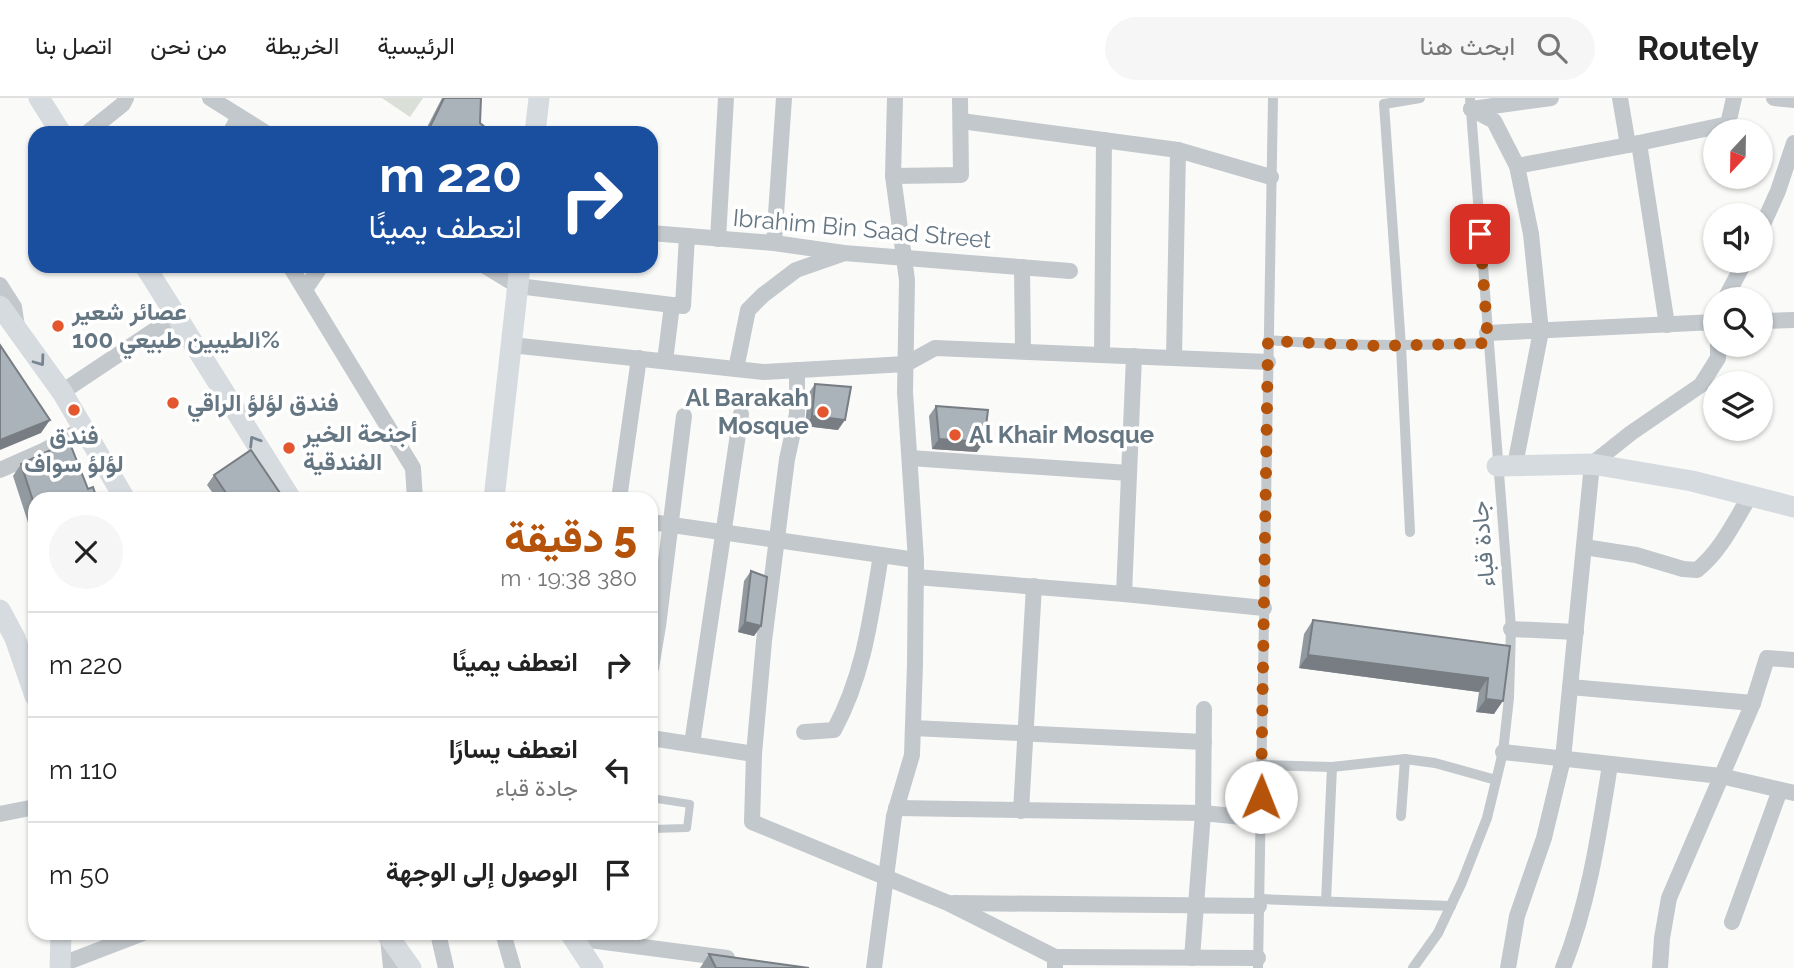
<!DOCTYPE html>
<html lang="ar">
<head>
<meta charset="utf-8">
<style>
	:root { --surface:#fff; --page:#f6f6f6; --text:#222; --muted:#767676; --line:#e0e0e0; --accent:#b45309 }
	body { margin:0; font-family:Raleway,Vazirmatn,sans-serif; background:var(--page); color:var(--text); direction:rtl; height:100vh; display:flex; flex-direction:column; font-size:26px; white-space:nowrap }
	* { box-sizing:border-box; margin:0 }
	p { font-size:23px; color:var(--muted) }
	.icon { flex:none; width:38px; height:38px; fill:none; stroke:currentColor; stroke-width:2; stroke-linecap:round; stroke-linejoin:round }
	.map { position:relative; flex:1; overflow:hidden; direction:ltr }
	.side { position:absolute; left:28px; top:394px; width:630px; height:448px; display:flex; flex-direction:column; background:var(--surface); border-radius:21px; box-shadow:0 2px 5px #0004; direction:rtl }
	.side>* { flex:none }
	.banner { position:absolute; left:28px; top:28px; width:630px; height:147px; border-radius:21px; box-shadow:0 2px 5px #0004; direction:rtl; background:#1a4fa0; color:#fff; overflow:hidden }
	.needle { width:46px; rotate:202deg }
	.buttons { position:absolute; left:1703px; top:21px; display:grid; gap:14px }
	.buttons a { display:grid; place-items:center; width:70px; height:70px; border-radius:50%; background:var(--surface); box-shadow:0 2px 5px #0004; font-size:35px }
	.pin { position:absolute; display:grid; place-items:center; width:60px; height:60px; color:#fff; margin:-30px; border-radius:14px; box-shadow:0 4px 10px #0006 }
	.me { position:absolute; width:77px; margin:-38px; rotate:1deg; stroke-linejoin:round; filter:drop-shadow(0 0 5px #0008) }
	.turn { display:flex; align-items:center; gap:24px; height:147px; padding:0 21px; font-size:32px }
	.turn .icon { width:91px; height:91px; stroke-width:2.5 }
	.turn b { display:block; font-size:49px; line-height:60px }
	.round { display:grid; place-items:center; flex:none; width:74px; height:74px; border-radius:37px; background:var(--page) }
	.headline { display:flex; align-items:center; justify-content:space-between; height:119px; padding:0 21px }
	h1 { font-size:42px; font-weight:800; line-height:52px; color:var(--accent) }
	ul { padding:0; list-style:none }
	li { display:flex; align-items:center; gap:21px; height:105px; padding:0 21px; border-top:2px solid var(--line) }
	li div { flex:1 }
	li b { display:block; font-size:26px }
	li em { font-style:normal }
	header { display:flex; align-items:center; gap:42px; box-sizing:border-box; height:98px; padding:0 35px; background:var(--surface); border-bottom:2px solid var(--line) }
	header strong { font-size:33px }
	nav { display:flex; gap:38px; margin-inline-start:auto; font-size:24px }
	.search { width:490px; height:63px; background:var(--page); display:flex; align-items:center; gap:18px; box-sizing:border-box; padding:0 24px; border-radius:38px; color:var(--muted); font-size:26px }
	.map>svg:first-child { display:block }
	.garden { fill:#dadfd7 }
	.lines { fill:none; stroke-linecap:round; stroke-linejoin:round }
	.service { stroke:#c3c8cc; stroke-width:8 }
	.pedestrian { stroke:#c3c8cc; stroke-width:10 }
	.minor { stroke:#c3c8cc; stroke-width:16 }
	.secondary { stroke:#d6dbdf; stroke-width:21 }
	.wall { fill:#929a9f }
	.shaded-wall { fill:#777d82 }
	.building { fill:#aab3b9; stroke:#777d82; stroke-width:2 }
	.oneway { stroke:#768591 }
	.route { stroke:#b45309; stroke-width:12; stroke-dasharray:0 21.6 }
	.poi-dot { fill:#e4572e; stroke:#fff; stroke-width:2.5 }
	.labels { text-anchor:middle; stroke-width:7; stroke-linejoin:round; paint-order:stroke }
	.street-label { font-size:24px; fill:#657683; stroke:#fff }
	.poi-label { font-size:24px; font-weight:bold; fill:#657683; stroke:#fff; text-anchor:start }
</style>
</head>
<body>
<header>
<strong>Routely</strong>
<div class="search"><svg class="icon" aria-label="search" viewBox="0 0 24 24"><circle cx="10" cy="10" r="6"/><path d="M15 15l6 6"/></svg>ابحث هنا</div>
<nav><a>الرئيسية</a><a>الخريطة</a><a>من نحن</a><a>اتصل بنا</a></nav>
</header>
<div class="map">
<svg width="1794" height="870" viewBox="0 0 1794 870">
	<rect width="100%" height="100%" fill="#fafaf8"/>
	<!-- garden -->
	<path class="garden" d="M382,0H423L410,19Z"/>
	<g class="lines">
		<!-- service -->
		<path class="service" d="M651,700L690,706L687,730L651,731"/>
		<!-- pedestrian -->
		<g class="pedestrian">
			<path d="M1268,242C1342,248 1414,248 1488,245"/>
			<path d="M1410,434L1401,248L1384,6L1420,0"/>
			<path d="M1262,667L1332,669L1405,661L1435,665L1496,682"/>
			<path d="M1401,718L1405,661"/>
			<path d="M1259,801L1451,808"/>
			<path d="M1326,803L1332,669"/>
			<path d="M1258,870L1273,0"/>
			<path d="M1413,870L1438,835L1462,784L1487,720L1503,654L1509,600L1511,530L1470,0"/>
		</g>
		<!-- minor -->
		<g class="minor">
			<path d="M210,0L266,35"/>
			<path d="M1620,0L1628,47"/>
			<path d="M1774,0L1794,2"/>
			<path d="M1471,11L1494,23L1517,68L1531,136L1541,233L1515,367"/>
			<path d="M1471,11L1551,0"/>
			<path d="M961,23L1178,52L1271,79"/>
			<path d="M87,35L123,6L126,0"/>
			<path d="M230,35L239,19"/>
			<path d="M1639,45L1667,227"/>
			<path d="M1517,68L1639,45L1728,26L1734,0"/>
			<path d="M893,78L961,77L960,0"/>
			<path d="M1760,133L1778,93L1794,45"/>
			<path d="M651,135L774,145L844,155L1070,173"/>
			<path d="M718,141L726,0"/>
			<path d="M774,145L784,0"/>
			<path d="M290,168L413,370L415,401"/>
			<path d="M485,168L518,188L672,207"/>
			<path d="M1022,169L1023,252"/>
			<path d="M0,187L14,209L17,229"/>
			<path d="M306,190L321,168"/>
			<path d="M1725,201L1745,163"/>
			<path d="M1760,223L1794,222"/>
			<path d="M1487,235L1715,224"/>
			<path d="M511,247L764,274L906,266L935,250L1268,264"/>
			<path d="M1102,256L1104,42"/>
			<path d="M1174,260L1178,52"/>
			<path d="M665,263L672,207L683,208L687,138"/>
			<path d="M736,271L748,212L763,197L796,172L842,156"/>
			<path d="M797,272V316L787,361L764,543L754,656L752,724L948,805L1055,859V870"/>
			<path d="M62,294L176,218"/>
			<path d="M910,360L1129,375"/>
			<path d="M0,372L45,352L84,330"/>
			<path d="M619,401L639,260"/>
			<path d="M651,424L916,462"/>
			<path d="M1584,449L1636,457L1683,471L1697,472C1721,453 1734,424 1750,398"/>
			<path d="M916,479L1124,496L1264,510"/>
			<path d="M1124,496L1134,258"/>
			<path d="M1511,531L1576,534"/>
			<path d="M651,570L658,528L684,318"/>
			<path d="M1570,589L1753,605"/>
			<path d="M913,630L1204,644"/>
			<path d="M804,634L834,632C864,577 871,518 881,457"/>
			<path d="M651,640L754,656"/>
			<path d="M692,646L741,316"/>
			<path d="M1503,654L1721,678L1794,695"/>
			<path d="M896,710L1203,715L1261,721"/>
			<path d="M1021,713L1034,488"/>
			<path d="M0,716L35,709"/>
			<path d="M954,805L1259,808"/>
			<path d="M1732,824L1780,692"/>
			<path d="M438,835L446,870"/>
			<path d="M503,835L513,870"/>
			<path d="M388,839L391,870"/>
			<path d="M574,840L727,860"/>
			<path d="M1055,859L1258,860"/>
			<path d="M1192,860L1203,715L1204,611"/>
			<path d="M60,867L143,835"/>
			<path d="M874,870L894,718L912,657L915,566L916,462L905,294L907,182L893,78L895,0"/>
			<path d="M1508,870L1517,818L1544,740L1563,661L1592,366L1631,335L1701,287L1718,260V247"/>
			<path d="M1563,870C1589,805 1599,735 1610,667"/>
			<path d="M1660,870L1662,840L1669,800L1753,605L1767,560L1794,562"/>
		</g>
		<!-- secondary -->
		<g class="secondary">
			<path d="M39,0L61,35"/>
			<path d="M535,35L539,0"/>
			<path d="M145,168L291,401"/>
			<path d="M0,208L62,294L125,401"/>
			<path d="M1497,368L1592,366L1692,383L1794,409"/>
			<path d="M494,401L520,168"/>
			<path d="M0,512L15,540L35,598"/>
			<path d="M386,835L411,870"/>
			<path d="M570,835L593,870"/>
			<path d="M60,870L61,835"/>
		</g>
	</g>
	<!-- wall -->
	<g class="wall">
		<path d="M442,0H481L480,25L492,35H424Z"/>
		<path d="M815,286L838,332L805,328L808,296Z"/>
		<path d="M936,308L977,354L932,351L929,318Z"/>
		<path d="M21,366L88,391L96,398L35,401V446L13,378Z"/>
		<path d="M214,377L284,401H217L207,387Z"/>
		<path d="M751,473L761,528L754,538L738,534L744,483Z"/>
		<path d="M1313,522L1510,548L1494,616L1476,614L1479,594L1299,570L1304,536Z"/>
		<path d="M709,856L809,870H700Z"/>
	</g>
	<!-- shaded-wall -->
	<g class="shaded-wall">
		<path d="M812,318L845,322L838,332L805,328Z"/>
		<path d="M50,322L41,335L0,352V342Z"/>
		<path d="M939,341L984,344L977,354L932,351Z"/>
		<path d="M745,524L761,528L754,538L738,534Z"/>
		<path d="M1308,557L1488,580L1479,594L1299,570Z"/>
		<path d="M1486,601L1503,603L1494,616L1476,614Z"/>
	</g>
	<!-- building -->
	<g class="building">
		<path d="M444,0H481L480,25L492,35H427Z"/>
		<path d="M0,247L50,322L0,342Z"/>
		<path d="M815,286L851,289L845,322L812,318Z"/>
		<path d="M936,308L988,312L984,344L939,341Z"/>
		<path d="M69,343L88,391L93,389L96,398L99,397L100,401H35V409L21,366Z"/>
		<path d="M251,352L284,401H230L214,377Z"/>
		<path d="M751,473L767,479L761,528L745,524Z"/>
		<path d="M1313,522L1510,548L1503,603L1486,601L1488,580L1308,557Z"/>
		<path d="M709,856L809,870H716Z"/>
	</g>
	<!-- one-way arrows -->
	<defs><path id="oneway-chevron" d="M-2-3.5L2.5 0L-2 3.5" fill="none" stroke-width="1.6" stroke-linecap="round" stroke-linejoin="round" transform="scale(1.75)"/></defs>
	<g class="oneway">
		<use href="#oneway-chevron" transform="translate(40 263) rotate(54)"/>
		<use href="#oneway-chevron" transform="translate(254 343) rotate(-122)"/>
	</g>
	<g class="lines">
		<!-- route -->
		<path class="route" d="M1261,699L1268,243L1380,248L1488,245L1480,136"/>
	</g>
	<!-- markers -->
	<g class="poi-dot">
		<circle cx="58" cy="228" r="7"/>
		<circle cx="173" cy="305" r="7"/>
		<circle cx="74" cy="312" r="7"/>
		<circle cx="823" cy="314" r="7"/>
		<circle cx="955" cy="337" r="7"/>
		<circle cx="289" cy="350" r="7"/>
	</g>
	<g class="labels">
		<!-- street labels -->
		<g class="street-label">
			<text transform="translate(862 131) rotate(5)" y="8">Ibrahim Bin Saad Street</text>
			<text transform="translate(1483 446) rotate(-95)" y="8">جادة قباء</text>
		</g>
		<!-- poi labels -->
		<g class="poi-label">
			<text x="72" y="222">عصائر شعير<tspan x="72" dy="28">الطيبين طبيعي 100%</tspan></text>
			<text x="809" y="308" text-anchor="end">Al Barakah<tspan x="809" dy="28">Mosque</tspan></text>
			<text x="187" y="313">فندق لؤلؤ الراقي</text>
			<text x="303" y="344">أجنحة الخير<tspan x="303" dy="28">الفندقية</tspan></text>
			<text x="969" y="345">Al Khair Mosque</text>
			<text x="74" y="346" text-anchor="middle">فندق<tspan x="74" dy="28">لؤلؤ سواف</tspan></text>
		</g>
	</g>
</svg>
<div class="buttons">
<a><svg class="needle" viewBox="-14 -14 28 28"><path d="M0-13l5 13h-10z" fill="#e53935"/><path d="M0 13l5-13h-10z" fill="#767676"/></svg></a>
<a><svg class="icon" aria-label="sound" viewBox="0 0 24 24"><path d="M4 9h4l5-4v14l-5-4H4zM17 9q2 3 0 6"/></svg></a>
<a><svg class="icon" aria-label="search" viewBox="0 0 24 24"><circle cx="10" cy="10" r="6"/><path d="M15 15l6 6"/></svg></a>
<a><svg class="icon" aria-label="layers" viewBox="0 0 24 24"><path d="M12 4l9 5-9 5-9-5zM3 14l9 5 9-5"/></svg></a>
</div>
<div class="pin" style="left:1480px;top:136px;background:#d93025"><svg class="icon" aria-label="arrive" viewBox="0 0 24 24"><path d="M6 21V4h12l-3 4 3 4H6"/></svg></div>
<svg class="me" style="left:1261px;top:699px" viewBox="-20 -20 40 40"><circle r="19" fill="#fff"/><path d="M0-13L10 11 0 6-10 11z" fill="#b45309"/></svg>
<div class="banner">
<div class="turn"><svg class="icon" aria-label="right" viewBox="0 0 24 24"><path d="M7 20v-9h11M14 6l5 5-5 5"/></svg><div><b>220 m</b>انعطف يمينًا</div></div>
</div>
<section class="side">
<div class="headline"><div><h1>5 دقيقة</h1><p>380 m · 19:38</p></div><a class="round"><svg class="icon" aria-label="close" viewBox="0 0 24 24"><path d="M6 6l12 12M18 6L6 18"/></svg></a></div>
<ul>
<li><svg class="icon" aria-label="right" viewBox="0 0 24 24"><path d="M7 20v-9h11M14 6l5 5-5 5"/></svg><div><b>انعطف يمينًا</b></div><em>220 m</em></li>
<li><svg class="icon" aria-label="left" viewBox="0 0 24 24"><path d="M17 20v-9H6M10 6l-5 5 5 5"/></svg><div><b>انعطف يسارًا</b><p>جادة قباء</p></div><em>110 m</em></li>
<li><svg class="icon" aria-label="arrive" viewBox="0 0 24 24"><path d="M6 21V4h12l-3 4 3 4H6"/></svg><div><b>الوصول إلى الوجهة</b></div><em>50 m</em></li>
</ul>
</section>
</div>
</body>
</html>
